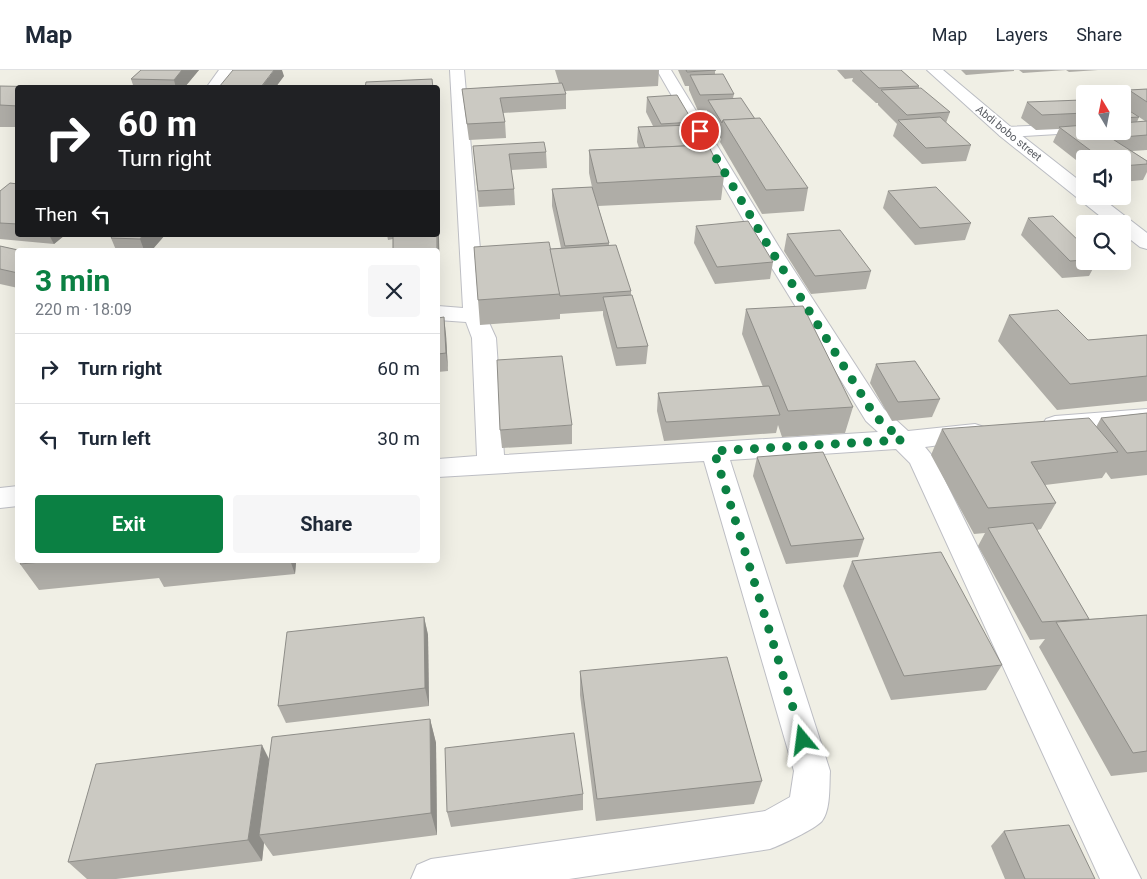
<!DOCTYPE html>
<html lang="en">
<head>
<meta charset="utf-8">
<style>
	:root { --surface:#fff; --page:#f6f6f7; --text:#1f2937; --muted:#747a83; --line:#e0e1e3; --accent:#0b8043 }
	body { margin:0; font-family:Roboto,sans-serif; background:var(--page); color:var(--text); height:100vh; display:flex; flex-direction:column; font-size:19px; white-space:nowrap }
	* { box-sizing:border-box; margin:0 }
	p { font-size:16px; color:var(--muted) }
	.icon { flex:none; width:28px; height:28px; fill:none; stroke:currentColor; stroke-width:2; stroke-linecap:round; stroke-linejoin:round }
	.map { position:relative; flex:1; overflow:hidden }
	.panel { position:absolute; left:15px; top:178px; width:425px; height:315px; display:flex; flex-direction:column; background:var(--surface); border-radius:5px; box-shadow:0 5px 20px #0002 }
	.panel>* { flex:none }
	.banner { position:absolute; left:15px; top:15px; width:425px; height:152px; border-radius:5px; box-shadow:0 5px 20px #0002; background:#202124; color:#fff; overflow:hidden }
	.needle { width:32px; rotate:350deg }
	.tools { position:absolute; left:1076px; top:15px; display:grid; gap:10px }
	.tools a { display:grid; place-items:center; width:55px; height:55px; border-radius:5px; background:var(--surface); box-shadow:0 5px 20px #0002; font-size:25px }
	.pin { position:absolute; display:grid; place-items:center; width:42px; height:42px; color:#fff; margin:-21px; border:2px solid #fff; border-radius:50%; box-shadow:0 1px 5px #0007 }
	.me { position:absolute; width:55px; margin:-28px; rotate:344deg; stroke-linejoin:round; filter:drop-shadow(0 0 4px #0008) }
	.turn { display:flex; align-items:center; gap:18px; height:105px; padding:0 20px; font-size:22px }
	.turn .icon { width:65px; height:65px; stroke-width:2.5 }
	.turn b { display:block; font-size:35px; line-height:42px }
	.then { display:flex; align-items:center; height:48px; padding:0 20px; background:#0003; gap:10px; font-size:19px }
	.round { display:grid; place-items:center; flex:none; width:52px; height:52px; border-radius:5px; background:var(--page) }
	.summary { display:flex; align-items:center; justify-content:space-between; height:85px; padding:0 20px }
	h1 { font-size:30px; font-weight:700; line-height:38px; color:var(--accent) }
	.cta { display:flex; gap:10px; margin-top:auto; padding:10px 20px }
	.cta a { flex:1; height:58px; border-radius:5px; background:var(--accent); color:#fff; font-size:20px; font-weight:700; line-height:58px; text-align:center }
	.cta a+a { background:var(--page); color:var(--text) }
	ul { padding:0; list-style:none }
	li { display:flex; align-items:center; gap:15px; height:70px; padding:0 20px; border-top:1px solid var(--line) }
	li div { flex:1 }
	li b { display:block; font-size:19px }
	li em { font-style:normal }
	header { display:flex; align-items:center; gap:30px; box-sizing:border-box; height:70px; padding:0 25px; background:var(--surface); border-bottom:1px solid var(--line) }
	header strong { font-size:24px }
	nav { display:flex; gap:28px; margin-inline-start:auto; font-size:18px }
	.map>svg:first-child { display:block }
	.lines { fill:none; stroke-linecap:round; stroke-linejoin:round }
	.street-casing { stroke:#bdbec4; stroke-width:2 }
	.secondary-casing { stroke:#bbbdc3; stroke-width:2 }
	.street { fill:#fff; fill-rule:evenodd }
	.secondary { fill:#fff; fill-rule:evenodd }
	.wall { fill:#afada7; fill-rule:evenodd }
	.shaded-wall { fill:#8e8d88 }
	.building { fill:#cbc9c2; stroke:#8e8d88 }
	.route { stroke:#0b8043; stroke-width:9; stroke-dasharray:0 16.2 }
	.labels { text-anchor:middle; stroke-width:4; stroke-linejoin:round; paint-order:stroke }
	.far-street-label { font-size:11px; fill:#5d6066; stroke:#fff }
</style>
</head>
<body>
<header>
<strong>Map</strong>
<nav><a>Map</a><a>Layers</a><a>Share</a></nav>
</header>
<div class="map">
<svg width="1147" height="809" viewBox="0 0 1147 809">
	<rect width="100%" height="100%" fill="#f0efe5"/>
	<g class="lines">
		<!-- street casing -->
		<g class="street-casing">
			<g id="street">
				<path d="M219,0H234L221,18H206Z"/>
				<path d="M450,0H464L486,246L496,268L504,385L878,362L866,351L759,177L657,0H671L779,177L884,339L908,361L975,354L984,357L988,363L984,369L925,377L934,388L1141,809H1100L910,393L896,379L730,390L830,701C829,715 831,739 822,751C815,759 781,775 770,779L569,809H411L417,795L431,789L765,741L790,727L794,701L704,391L438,407V389L477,386L472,268L466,252L438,250V236L463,238Z"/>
				<path d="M1085,54V61H1092L1091,62L1006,67L1000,66L998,62L1000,58L1006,57Z"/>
				<path d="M1147,339V355L1055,364L1046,361L1042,355L1046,349L1055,346Z"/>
				<path d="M18,416V436L0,438V418Z"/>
			</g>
		</g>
		<!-- secondary casing -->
		<g class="secondary-casing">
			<path id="secondary" d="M927,0H943L1012,58L1085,115V126H1099L1147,163V179L1140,177L1122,163V154H1110L1000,66Z"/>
		</g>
		<!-- street -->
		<use href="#street" class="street"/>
		<!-- secondary -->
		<use href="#secondary" class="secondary"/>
	</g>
	<!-- wall -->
	<g class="wall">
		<path d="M141,0H199L184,18H134L131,9Z"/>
		<path d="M555,0H659L658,16L565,21L566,24V39L503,43L505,52L506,68L469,70L462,19L559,13Z"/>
		<path d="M678,0H715V4L734,24L733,28L755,49L808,118L804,141L762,144L720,72L721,69L706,45L707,40L698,41L689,20V16H685Z"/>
		<path d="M837,0H901L919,16V18L950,42L946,53L971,75L966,91L922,94L893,66L897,54L878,35V33H876L852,11L853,8L845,9Z"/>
		<path d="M961,0H1014V1L966,5Z"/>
		<path d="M1019,0H1098L1069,2L1066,0L1023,3Z"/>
		<path d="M284,6L275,18H220L219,17Z"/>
		<path d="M0,16L18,18V57H0Z"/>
		<path d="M1147,19V80L1132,81L1147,91V102L1143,110L1122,112V89H1085V97L1053,72L1059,59L1036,60L1021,48L1027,32H1085V61H1122V36L1136,45L1122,35L1129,20ZM1139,47L1145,51L1137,52Z"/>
		<path d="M647,27L693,52L692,57L701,75L724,106L721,130L598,136L609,173V175L631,221V225L648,276L646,294L616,296L603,245V241L560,244V249L480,255L474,177L550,179L561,178L552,136V119L592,117L589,103V80L639,78L637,72L638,57L653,56L646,42Z"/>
		<path d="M473,76L546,82L547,98L511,100L514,119L515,135L479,137Z"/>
		<path d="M18,114V165H65L54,174L0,169V121Z"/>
		<path d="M888,121L971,153L965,170L915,175L883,138Z"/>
		<path d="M438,136L439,168L440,225H438V180L393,169L388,170L387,165H438Z"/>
		<path d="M1028,148L1085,177V191H1097L1089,206L1062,208L1021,165Z"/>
		<path d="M696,156L773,192L770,209L715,214L694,173Z"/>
		<path d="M787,164L871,201L866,219L811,224L784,181Z"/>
		<path d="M113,165H165L152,180H116L111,168Z"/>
		<path d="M0,176L18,180V218L0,214Z"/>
		<path d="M746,239L853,337L845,363L782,367L778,355L776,363L664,371L657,341L658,323L763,317L742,264Z"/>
		<path d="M1009,245L1088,270L1147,265V331L1057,340L998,271Z"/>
		<path d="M438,248L446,265L448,301L438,302Z"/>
		<path d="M876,294L940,329L932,347L892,351L870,313Z"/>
		<path d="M1147,343V405L1111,409L1106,402L1102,408L1045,415L1056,433L1041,459L1037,460L1089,549L1147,545V702L1111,706L1039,577L1045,569L1030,570L978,476L985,463L974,464L931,385L942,359L1096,357L1101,348Z"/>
		<path d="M572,355V374L502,378L500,360Z"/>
		<path d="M757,387L864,469L858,487L786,494L753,406Z"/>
		<path d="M22,490H331L296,493L295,504L164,517L159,508L39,520L20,494Z"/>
		<path d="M852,491L1002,595L986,620L891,630L843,516Z"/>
		<path d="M424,547L428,565L429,636L286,653L278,636Z"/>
		<path d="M580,601L762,711L754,734L596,751L580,625Z"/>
		<path d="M430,649L436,673L437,765L273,786L264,773L262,791L116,809H87L68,792L269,690Z"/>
		<path d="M583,724V740L451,757L447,742Z"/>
		<path d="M1004,761L1095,809H1005L991,776Z"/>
	</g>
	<!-- shaded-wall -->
	<g class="shaded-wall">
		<path d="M182,0H199L184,18H176L174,10Z"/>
		<path d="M274,0H282L284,6L275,18H261Z"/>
		<path d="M438,136L439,168L440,225L438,208Z"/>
		<path d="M49,165H65L54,174Z"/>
		<path d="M143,165H165L152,180H144L140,169Z"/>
		<path d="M444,247L446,265L448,301L446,283Z"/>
		<path d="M290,490H295L296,493L295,504Z"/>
		<path d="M424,547L428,565L429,636L425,618Z"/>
		<path d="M430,649L436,673L437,765L431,743Z"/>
		<path d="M262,675L274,699L259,765L264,773L262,791L248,770Z"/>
	</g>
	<!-- building -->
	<g class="building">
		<path d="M141,0H182L174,10L131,9Z"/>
		<path d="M233,0H274L261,17H219Z"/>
		<path d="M686,0H716L687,2Z"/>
		<path d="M860,0H901L919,16L879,18Z"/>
		<path d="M723,4L734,24L700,25L690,5Z"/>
		<path d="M432,9L433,18H365L366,12Z"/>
		<path d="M562,13L566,24L500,28L505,52L467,54L462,19Z"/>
		<path d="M0,16L98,18H18V36L0,35Z"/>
		<path d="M921,18L950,42L907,45L881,20Z"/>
		<path d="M1147,19V32L1129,20Z"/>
		<path d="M677,25L693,52L661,54L647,27Z"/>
		<path d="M741,28L755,49L723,50L722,53L708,30Z"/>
		<path d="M1082,30L1085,32V43L1042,45L1027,32Z"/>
		<path d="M1122,36L1139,47L1122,48Z"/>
		<path d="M940,47L971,75L926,78L898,50Z"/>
		<path d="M760,48L808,118L766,120L723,50Z"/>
		<path d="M1147,51V65L1111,68L1147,91V94L1122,96V89H1102L1059,57L1085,55V61H1122V53Z"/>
		<path d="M691,55L701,75L645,78L638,57Z"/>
		<path d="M544,72L546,82L509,84L514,119L478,121L473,76Z"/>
		<path d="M708,75L724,106L597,113L589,80Z"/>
		<path d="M10,113L18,114V125L15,127H18V154L0,153V121Z"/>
		<path d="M592,117L609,173L565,176L552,119Z"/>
		<path d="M936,117L971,153L920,158L888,121Z"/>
		<path d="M1053,146L1085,177V190L1070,191L1028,148Z"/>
		<path d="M748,151L773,192L717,197L696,156Z"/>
		<path d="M840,160L871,201L815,206L787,164Z"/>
		<path d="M113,165H143L140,169L111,168Z"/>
		<rect x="393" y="165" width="44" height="15"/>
		<path d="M549,172L560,224L478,230L474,177Z"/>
		<path d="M616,175L631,221L560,226L550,179Z"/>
		<path d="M0,176L18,180V203L0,199Z"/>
		<path d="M632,225L648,276L617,278L603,227Z"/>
		<path d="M803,236L853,337L788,341L746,239Z"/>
		<path d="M1058,240L1088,270L1147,265V306L1070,314L1009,245Z"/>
		<path d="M444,247L446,283L438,284V248Z"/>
		<path d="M562,286L572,355L500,360L497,290Z"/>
		<path d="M915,291L940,329L898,332L876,294Z"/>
		<path d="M769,316L780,345L666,352L658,323Z"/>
		<path d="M1147,343V381L1127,383L1101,348Z"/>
		<path d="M1089,348L1118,382L1031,392L1056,433L988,438L942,359Z"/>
		<path d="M823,382L864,469L791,476L757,387Z"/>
		<path d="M1033,453L1089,549L1042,552L988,458Z"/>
		<path d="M941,482L1002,595L904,606L852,491Z"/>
		<path d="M22,490H63L20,494Z"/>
		<path d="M1147,545V681L1133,683L1056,552Z"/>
		<path d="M424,547L425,618L278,636L287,562Z"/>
		<path d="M727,587L762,711L597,729L580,601Z"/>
		<path d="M430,649L431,743L259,765L272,667Z"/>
		<path d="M574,663L583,724L447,742L445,678Z"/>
		<path d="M262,675L248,770L68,792L96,694Z"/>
		<path d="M1069,755L1095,809H1025L1004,761Z"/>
	</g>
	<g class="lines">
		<!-- route -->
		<path class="route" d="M700,61L769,177L875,346L902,370L714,381L803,670"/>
	</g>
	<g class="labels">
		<!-- far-street labels -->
		<g class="far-street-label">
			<text transform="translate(1009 63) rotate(39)" y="4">Abdi bobo street</text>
		</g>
	</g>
</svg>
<div class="tools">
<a><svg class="needle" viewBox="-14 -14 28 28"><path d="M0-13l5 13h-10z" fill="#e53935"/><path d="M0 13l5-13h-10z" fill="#747a83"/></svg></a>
<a><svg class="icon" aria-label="sound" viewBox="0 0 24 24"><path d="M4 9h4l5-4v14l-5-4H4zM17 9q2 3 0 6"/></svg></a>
<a><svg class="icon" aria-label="search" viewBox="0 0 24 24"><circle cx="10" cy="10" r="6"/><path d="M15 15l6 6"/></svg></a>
</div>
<div class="pin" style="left:700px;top:61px;background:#d93025"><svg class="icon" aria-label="arrive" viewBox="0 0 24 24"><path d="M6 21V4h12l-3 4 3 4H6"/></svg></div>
<svg class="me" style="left:803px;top:670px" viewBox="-20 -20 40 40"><path d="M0-17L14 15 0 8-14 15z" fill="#0b8043" stroke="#fff" stroke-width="4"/></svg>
<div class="banner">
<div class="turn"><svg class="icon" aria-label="right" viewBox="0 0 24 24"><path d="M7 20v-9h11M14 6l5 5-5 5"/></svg><div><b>60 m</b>Turn right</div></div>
<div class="then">Then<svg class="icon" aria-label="left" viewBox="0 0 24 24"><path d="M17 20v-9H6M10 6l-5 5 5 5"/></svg></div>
</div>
<section class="panel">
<div class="summary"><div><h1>3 min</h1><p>220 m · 18:09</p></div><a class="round"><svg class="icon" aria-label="close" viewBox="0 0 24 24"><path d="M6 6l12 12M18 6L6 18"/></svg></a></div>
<ul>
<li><svg class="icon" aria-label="right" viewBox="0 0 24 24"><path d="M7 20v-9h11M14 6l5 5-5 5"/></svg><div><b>Turn right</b></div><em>60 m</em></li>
<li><svg class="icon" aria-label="left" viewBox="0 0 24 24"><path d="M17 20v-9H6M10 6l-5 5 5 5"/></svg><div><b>Turn left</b></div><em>30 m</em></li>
</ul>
<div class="cta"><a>Exit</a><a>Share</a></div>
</section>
</div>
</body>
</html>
